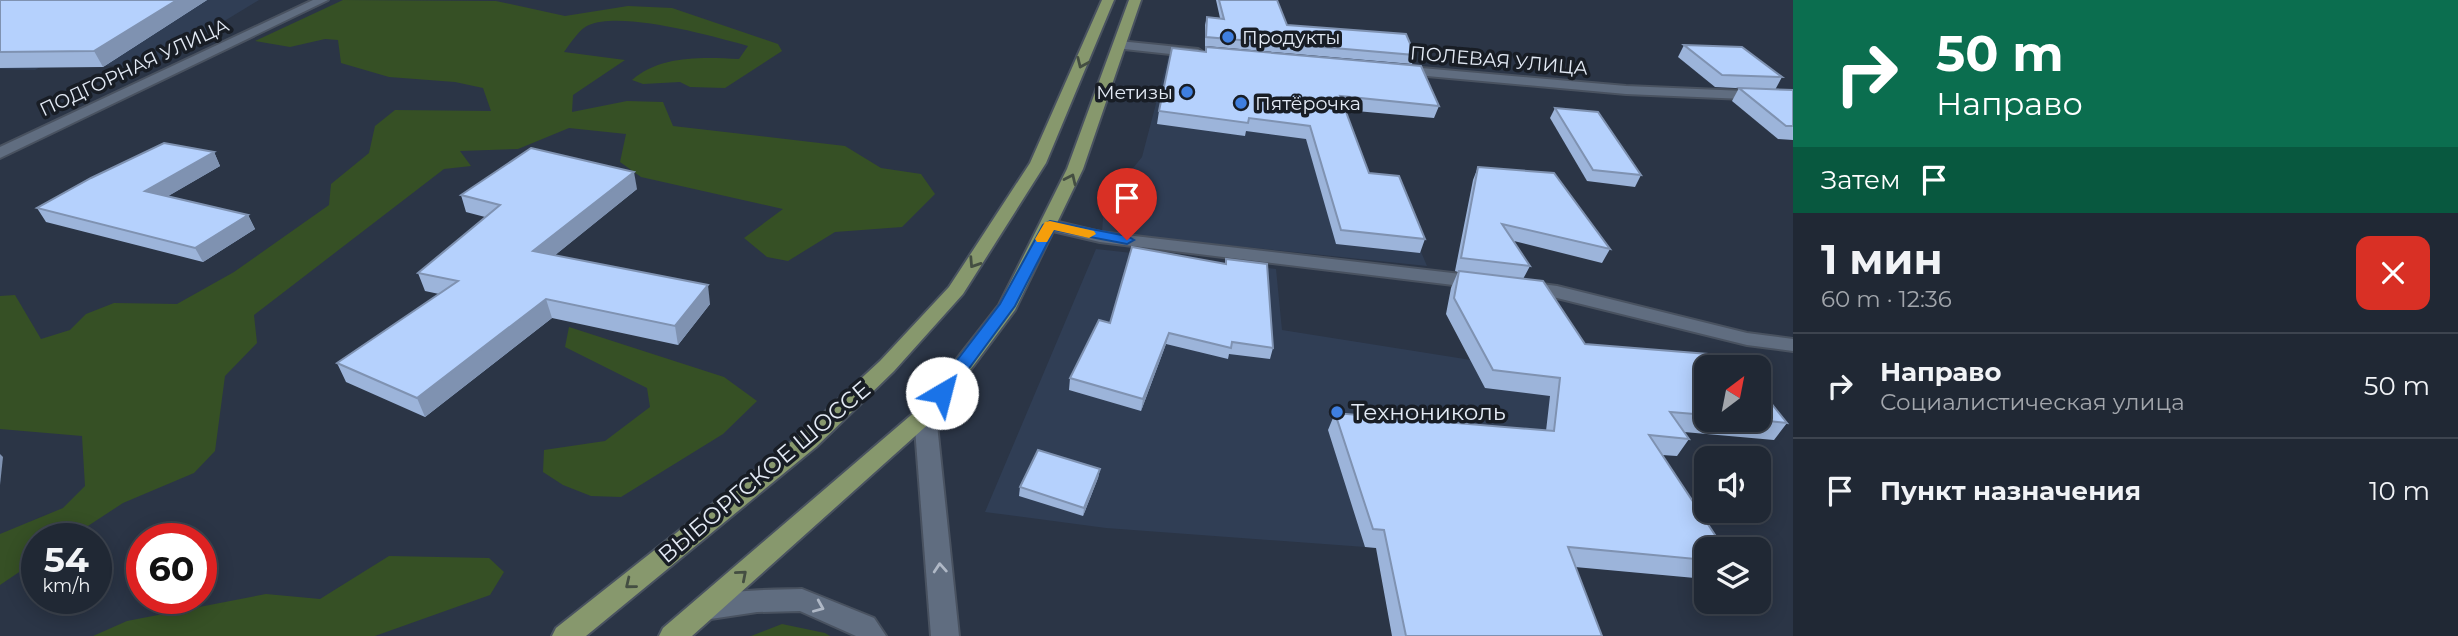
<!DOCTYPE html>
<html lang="ru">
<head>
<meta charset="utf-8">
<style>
	:root { --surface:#202834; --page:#28303c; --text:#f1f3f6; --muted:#a2a6ac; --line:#3d444f }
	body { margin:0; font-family:Montserrat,sans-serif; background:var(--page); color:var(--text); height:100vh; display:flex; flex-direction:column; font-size:26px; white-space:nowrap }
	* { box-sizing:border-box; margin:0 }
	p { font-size:23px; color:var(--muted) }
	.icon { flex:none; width:38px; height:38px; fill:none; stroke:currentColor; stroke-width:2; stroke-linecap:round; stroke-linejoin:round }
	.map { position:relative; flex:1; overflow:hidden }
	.side { display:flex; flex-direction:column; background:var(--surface); width:665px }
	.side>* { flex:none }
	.banner { background:#0b6e4f; color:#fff; overflow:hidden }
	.needle { width:46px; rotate:32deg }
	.controls { position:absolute; left:1694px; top:355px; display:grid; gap:14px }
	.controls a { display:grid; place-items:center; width:77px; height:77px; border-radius:14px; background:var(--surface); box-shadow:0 4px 18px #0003,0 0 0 2px var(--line); font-size:35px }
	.speed { position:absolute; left:21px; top:523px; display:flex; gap:14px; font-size:35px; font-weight:700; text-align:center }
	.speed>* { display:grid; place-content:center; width:91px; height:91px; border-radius:50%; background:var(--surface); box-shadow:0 4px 18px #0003,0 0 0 2px var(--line); line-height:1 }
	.speed small { font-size:18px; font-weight:400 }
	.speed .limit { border:10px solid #d22; background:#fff; color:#111 }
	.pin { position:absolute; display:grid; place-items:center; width:60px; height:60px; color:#fff; margin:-72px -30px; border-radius:50% 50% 50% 0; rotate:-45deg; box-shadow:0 0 7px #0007 }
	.pin .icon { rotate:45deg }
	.me { position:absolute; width:77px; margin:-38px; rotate:37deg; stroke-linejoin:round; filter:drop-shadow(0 0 5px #0008) }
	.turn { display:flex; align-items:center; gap:24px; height:147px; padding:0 28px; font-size:32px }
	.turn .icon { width:91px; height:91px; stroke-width:2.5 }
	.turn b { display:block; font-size:49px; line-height:60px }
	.then { display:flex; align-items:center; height:66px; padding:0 28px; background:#0003; gap:14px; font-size:26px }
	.round { display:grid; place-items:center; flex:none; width:74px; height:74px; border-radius:14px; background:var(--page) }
	.head { display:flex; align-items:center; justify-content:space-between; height:119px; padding:0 28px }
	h1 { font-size:42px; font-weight:700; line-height:52px }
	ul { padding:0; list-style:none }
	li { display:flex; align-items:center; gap:21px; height:105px; padding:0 28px; border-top:2px solid var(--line) }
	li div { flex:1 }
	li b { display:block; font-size:26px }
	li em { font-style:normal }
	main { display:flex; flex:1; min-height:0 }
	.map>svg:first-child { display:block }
	.built { fill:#303e55 }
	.green { fill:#365025 }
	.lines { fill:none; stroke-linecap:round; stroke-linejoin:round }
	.minor-casing { stroke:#495260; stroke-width:4 }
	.tertiary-casing { stroke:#495260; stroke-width:4 }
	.primary-casing { stroke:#495260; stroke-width:4 }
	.minor { fill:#606d80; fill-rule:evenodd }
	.tertiary { fill:#606d80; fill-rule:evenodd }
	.primary { fill:#87986d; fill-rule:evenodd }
	.wall { fill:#9cb4da }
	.shaded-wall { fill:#7f92b1 }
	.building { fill:#b5d1fd; stroke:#7f92b1; stroke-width:2 }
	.oneway { stroke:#444e42 }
	.oneway2 { stroke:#afb8c6 }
	.route { fill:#1a73e8; stroke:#114b97; stroke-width:2 }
	.slow { fill:#f59e0b }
	.shop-dot { fill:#3f7fe0; stroke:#181d25; stroke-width:2.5 }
	.labels { text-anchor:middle; stroke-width:7; stroke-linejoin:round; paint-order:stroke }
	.far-poi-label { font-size:19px; fill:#e3eaf5; stroke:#181d25; text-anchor:start }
	.far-street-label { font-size:19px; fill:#e3eaf5; stroke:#181d25 }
	.poi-label { font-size:23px; fill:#e3eaf5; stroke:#181d25; text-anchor:start }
	.street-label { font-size:23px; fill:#e3eaf5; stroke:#181d25 }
</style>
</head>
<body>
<main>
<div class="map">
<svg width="1793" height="636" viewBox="0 0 1793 636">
	<rect width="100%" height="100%" fill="#2b3546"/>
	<!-- built -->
	<g class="built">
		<path d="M0,0H259L152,65L40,67L35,70L0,69Z"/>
		<path d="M1169,54L1322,72L1327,170L1395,190L1427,266L1102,232L1104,204L1142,157Z"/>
		<path d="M1096,249L1276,269L1282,330L1471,360L1619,372L1677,456L1638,453L1706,579L1365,547L1106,528L985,512Z"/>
	</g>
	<!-- green -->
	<g class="green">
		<path d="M343,0L496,1L565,16L628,6L672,8L778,44L782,51L725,88L690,87L680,82L643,84L632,80C660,55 703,57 739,59L748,46C712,36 623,11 589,25C580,28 570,44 564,52L625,60L573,95L572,112L627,101L663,102L673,126L845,146L881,168L921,174L935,194L902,227L835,232L788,261L767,257L744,238L783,209L641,177L620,162L626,134L569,128L518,149L460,151L471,166L444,169L254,315L257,343L225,376L215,451L194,473L123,503L68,539H37V560L0,585V534L63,508L85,486L82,436L0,429V296L15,295L41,339L70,330L86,314L114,303L177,304L234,272L329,205L331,184L369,153L375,126L395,110L491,111L483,88L455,82L389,77L341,63L338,40L325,39L290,47L255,41Z"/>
		<path d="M569,327L724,377L757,401L723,434L621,497L591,496L563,485L543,472L544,450L605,441L650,407L647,388L565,347Z"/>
		<path d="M389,556L489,558L504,572L490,595L375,636H93L127,621L266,594L320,599Z"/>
		<path d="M782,624L825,633L830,636H751Z"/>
	</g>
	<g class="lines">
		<!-- minor casing -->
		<g class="minor-casing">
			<g id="minor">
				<path d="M313,0H328L0,158V147Z"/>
				<path d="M1119,41L1198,49L1204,53L1198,57L1115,48V42Z"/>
				<path d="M1399,66L1626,86L1793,93V101L1626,94L1394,73L1392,70Z"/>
				<path d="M1050,220L1100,232L1478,276L1487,282L1478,288L1100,242L1044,229L1042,225Z"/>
				<path d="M1526,282L1557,286L1747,333L1793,339V351L1747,345L1557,298L1519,292L1517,288Z"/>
			</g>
		</g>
		<!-- tertiary casing -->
		<g class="tertiary-casing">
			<g id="tertiary">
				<path d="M925,407L933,410L936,415L959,636H931L914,415L917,410Z"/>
				<path d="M802,589L874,618L886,636H856L800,611L757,612L704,620L695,617L691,609L695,601C728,589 767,590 802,589Z"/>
			</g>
		</g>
		<!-- primary casing -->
		<g class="primary-casing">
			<g id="primary">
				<path d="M1102,0H1114L1046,163L963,294L894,371L816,447L586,636H552L556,628L800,435L880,361L949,287L1030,163Z"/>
				<path d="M1129,0H1141L1083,169L1015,310L933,420L692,636H659L663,628L917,410L999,305L1067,169Z"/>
			</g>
		</g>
		<!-- minor -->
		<use href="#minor" class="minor"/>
		<!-- tertiary -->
		<use href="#tertiary" class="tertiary"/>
		<!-- primary -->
		<use href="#primary" class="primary"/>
	</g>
	<!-- wall -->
	<g class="wall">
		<path d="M0,0H207L103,67L0,68Z"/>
		<path d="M1216,0H1277L1287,25L1415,55L1412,64L1205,46V25L1207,17L1220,18Z"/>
		<path d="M1684,45L1782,77L1775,90L1715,87L1678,57Z"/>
		<path d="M1206,47L1439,106L1434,118L1345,110L1369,173L1425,239L1420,253L1336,244L1306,139L1246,131L1245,136L1157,124L1159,111L1206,51Z"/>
		<path d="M1739,88L1793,90V140L1778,139L1732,101Z"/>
		<path d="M1555,108L1641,175L1635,187L1587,181L1550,118Z"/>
		<path d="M214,152L220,166L168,196L248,215L255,229L203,262L46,222L37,208Z"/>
		<path d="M1478,167L1610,249L1602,263L1514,241L1530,266L1523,279L1585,344L1706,368V420H1759L1787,423L1774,440L1684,432L1689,439L1677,456L1662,455L1706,550V579L1575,567L1602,636H1392L1376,548L1365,547L1328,430L1335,413L1546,431L1550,396L1485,388L1446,314L1451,288L1458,272L1455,271L1473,180Z"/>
		<path d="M637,189L555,255L710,304L678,345L552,318L425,417L346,382L337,363L439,294L425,291L418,273L485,217L466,212L461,195Z"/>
		<path d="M1226,259L1273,348L1270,359L1229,354L1228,359L1166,344L1141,411L1069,390L1070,378L1110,323L1225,264Z"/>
		<path d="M1100,469L1098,478L1083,516L1019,496L1020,487Z"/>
	</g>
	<!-- shaded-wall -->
	<g class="shaded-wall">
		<path d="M177,0H207L103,67L94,51Z"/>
		<path d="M214,152L220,166L153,205L145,191Z"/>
		<path d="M634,172L637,189L538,269L533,251Z"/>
		<path d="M248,215L255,229L203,262L195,248Z"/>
		<path d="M708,285L710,304L678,345L675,326Z"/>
		<path d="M546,299L552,318L425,417L417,398Z"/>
		<path d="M1169,333L1166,344L1141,411L1143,399Z"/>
		<path d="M0,454L3,457L0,485Z"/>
		<path d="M1100,469L1098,478L1083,516L1084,508Z"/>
	</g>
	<!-- building -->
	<g class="building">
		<path d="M0,0H177L94,51L0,52Z"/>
		<path d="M1219,0H1277L1287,25L1406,34L1415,55L1206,37L1207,17L1224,19Z"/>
		<path d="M1684,45L1742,47L1782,77L1722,75Z"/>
		<path d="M1206,47L1421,66L1439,106L1340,96L1369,173L1399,176L1425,239L1341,230L1310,126L1249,118L1248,123L1159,111L1172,48L1206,52Z"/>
		<path d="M1739,88L1793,90V126H1786Z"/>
		<path d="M1555,108L1598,112L1641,175L1593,170Z"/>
		<path d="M164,143L214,152L145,191L248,215L195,248L37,208L91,178Z"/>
		<path d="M531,148L634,172L533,251L708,285L675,326L546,299L417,398L337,363L458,281L418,273L500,205L461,195Z"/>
		<path d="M1478,167L1554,173L1610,249L1502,224L1530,266L1461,258Z"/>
		<path d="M1132,247L1226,264V259L1267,264L1273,348L1232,342L1231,348L1169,333L1143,399L1070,378L1099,320L1110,323Z"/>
		<path d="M1459,271L1543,281L1585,344L1733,356L1743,368H1706V415L1670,412L1689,439L1649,435L1725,550H1706V560L1568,547L1602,636H1406L1384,530L1373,529L1335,413L1554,431L1560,378L1493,370L1454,298Z"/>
		<path d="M1759,388L1787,423L1759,420Z"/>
		<path d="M1038,450L1100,469L1084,508L1020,487Z"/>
	</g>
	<!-- one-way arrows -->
	<defs><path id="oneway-chevron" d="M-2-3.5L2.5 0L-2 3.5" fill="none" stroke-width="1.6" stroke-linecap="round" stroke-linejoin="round" transform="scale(1.75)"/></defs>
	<g class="oneway">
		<use href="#oneway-chevron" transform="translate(1082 63) rotate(114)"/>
		<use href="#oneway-chevron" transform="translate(1071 179) rotate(-65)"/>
		<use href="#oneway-chevron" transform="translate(974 263) rotate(123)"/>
		<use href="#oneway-chevron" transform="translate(742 575) rotate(-41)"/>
		<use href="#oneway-chevron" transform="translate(630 584) rotate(141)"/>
	</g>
	<g class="oneway2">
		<use href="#oneway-chevron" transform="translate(940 568) rotate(-94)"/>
		<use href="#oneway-chevron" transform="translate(819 607) rotate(23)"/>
	</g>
	<!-- route -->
	<path class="route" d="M1050,221L1127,236L1134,240L1127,244L1054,230L1015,306L948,397H935L933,393L935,389L1000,304L1043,225Z"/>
	<!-- slow -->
	<path class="slow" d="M1050,221L1094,231L1096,234L1089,238L1054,230L1047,242H1037L1035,239L1045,222Z"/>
	<!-- markers -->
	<g class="shop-dot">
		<circle cx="1228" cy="37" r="7"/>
		<circle cx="1187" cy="92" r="7"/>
		<circle cx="1241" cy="103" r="7"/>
		<circle cx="1337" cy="412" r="7"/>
	</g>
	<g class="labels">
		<!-- far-poi labels -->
		<g class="far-poi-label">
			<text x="1242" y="44">Продукты</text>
			<text x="1173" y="99" text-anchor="end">Метизы</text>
			<text x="1255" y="110">Пятёрочка</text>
		</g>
		<!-- far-street labels -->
		<g class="far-street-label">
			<text transform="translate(1499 60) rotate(5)" y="7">ПОЛЕВАЯ УЛИЦА</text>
			<text transform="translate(134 67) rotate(-25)" y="7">ПОДГОРНАЯ УЛИЦА</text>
		</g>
		<!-- poi labels -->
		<g class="poi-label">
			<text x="1351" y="420">Технониколь</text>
		</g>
		<!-- street labels -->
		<g class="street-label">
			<text transform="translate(764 472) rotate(-40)" y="8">ВЫБОРГСКОЕ ШОССЕ</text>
		</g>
	</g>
</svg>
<div class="controls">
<a><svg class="needle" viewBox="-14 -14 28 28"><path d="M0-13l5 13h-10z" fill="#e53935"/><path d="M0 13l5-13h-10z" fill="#a2a6ac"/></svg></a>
<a><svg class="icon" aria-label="sound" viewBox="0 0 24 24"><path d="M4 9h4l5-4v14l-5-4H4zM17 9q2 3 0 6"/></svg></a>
<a><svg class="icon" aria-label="layers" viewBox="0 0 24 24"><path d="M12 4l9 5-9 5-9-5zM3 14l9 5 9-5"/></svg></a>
</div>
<div class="speed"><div>54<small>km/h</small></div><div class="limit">60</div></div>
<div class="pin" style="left:1127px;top:240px;background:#d93025"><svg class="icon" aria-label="arrive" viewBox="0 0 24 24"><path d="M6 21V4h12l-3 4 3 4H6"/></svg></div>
<svg class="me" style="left:942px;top:393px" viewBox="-20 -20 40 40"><circle r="19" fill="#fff"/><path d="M0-13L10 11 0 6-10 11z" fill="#1a73e8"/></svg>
</div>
<section class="side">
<div class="banner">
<div class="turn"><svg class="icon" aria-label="right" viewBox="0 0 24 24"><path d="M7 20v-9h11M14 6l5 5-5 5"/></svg><div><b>50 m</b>Направо</div></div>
<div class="then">Затем<svg class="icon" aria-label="arrive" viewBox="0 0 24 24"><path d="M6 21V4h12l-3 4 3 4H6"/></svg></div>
</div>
<div class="head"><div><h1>1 мин</h1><p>60 m · 12:36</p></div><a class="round" style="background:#d93025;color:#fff"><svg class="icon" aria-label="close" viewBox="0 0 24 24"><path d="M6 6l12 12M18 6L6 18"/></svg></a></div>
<ul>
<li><svg class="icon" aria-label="right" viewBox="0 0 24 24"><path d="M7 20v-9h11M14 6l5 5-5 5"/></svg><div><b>Направо</b><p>Социалистическая улица</p></div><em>50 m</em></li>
<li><svg class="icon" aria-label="arrive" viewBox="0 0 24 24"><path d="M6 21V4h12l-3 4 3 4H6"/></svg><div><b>Пункт назначения</b></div><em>10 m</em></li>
</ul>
</section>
</main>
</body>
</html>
